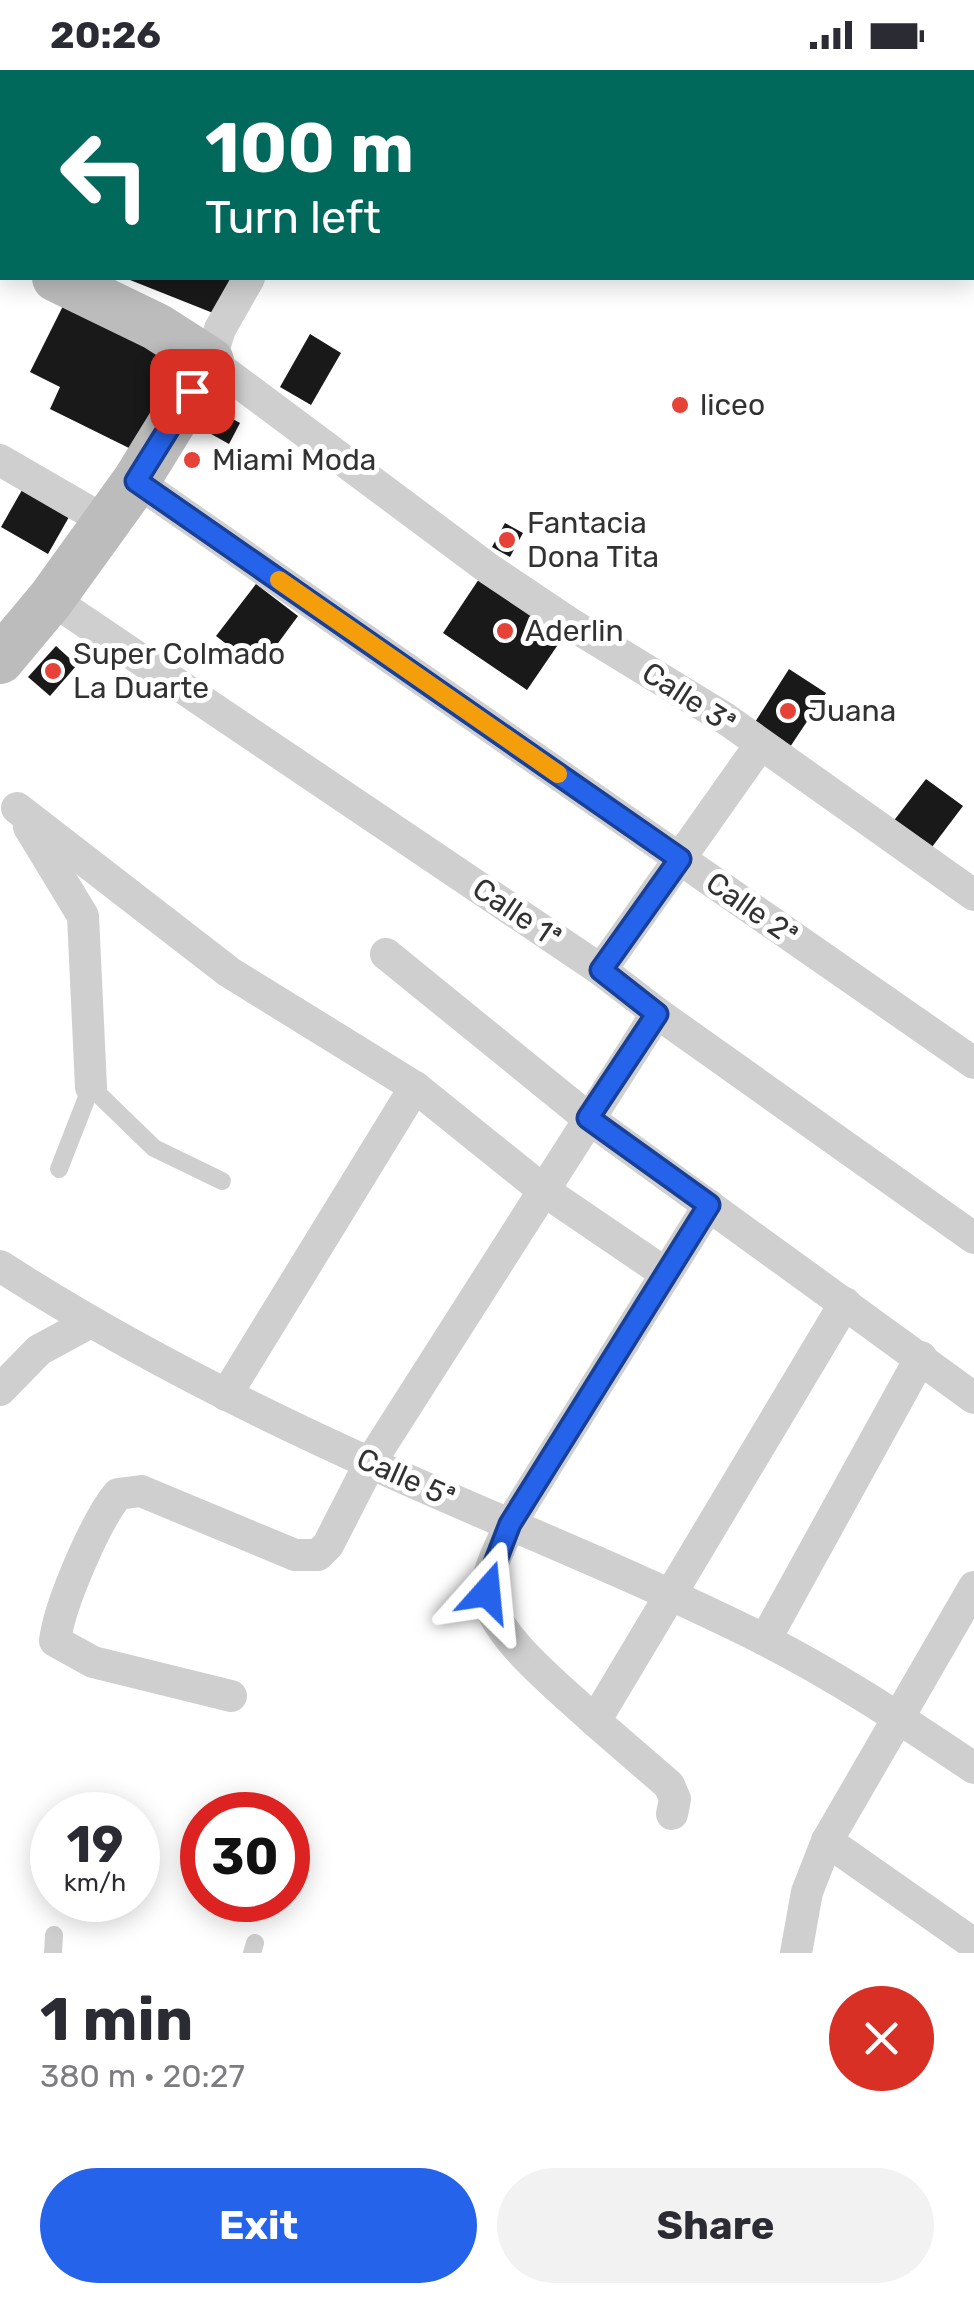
<!DOCTYPE html>
<html lang="en">
<head>
<meta charset="utf-8">
<style>
	:root { --surface:#fff; --page:#f2f2f3; --text:#2b2b33; --muted:#7c7c81; --accent:#2563eb }
	body { margin:0; font-family:Rubik,sans-serif; background:var(--page); color:var(--text); height:100vh; display:flex; flex-direction:column; font-size:38px; white-space:nowrap }
	* { box-sizing:border-box; margin:0 }
	p { font-size:32px; color:var(--muted) }
	.icon { flex:none; width:55px; height:55px; fill:none; stroke:currentColor; stroke-width:2; stroke-linecap:round; stroke-linejoin:round }
	.map { position:relative; height:1883px; overflow:hidden }
	.panel { display:flex; flex-direction:column; background:var(--surface); flex:1 }
	.panel>* { flex:none }
	.hud { position:absolute; left:0px; top:0px; width:975px; height:210px; box-shadow:0 5px 25px #0003; background:#00695c; color:#fff; overflow:hidden }
	.speed { position:absolute; left:30px; top:1722px; display:flex; gap:20px; font-size:50px; font-weight:700; text-align:center }
	.speed>* { display:grid; place-content:center; width:130px; height:130px; border-radius:50%; background:var(--surface); box-shadow:0 5px 25px #0003; line-height:1 }
	.speed small { font-size:25px; font-weight:400 }
	.speed .limit { border:15px solid #d22; background:#fff; color:#111 }
	.pin { position:absolute; display:grid; place-items:center; width:85px; height:85px; color:#fff; margin:-42px; border-radius:20px; box-shadow:0 5px 15px #0006 }
	.me { position:absolute; width:110px; margin:-55px; rotate:18deg; stroke-linejoin:round; filter:drop-shadow(0 0 8px #0008) }
	.turn { display:flex; align-items:center; gap:35px; height:210px; padding:0 40px; font-size:45px }
	.turn .icon { width:130px; height:130px; stroke-width:2.5 }
	.turn b { display:block; font-size:70px; line-height:85px }
	.round { display:grid; place-items:center; flex:none; width:105px; height:105px; border-radius:52px; background:var(--page) }
	.overview { display:flex; align-items:center; justify-content:space-between; height:170px; padding:0 40px }
	h1 { font-size:60px; font-weight:700; line-height:75px }
	.cta { display:flex; gap:20px; margin-top:auto; padding:20px 40px }
	.cta a { flex:1; height:115px; border-radius:60px; background:var(--accent); color:#fff; font-size:40px; font-weight:700; line-height:115px; text-align:center }
	.cta a+a { background:var(--page); color:var(--text) }
	.status { display:flex; justify-content:space-between; align-items:center; height:70px; padding:0 50px; background:var(--surface); direction:ltr }
	.status svg { height:28px; fill:currentColor }
	.map>svg:first-child { display:block }
	.building { fill:#191919 }
	.lines { fill:none; stroke-linecap:round; stroke-linejoin:round }
	.lane { stroke:#cfcfcf; stroke-width:18 }
	.street { stroke:#cfcfcf; stroke-width:32 }
	.secondary { stroke:#bcbcbc; stroke-width:48 }
	.route-casing { stroke:#184099; stroke-width:25 }
	.route { stroke:#2563eb; stroke-width:18 }
	.slow { stroke:#f59e0b; stroke-width:18 }
	.poi-dot { fill:#e64237; stroke:#fff; stroke-width:4 }
	.labels { text-anchor:middle; stroke-width:10; stroke-linejoin:round; paint-order:stroke }
	.poi-label { font-size:30px; fill:#323232; stroke:#fff; text-anchor:start }
	.street-label { font-size:30px; fill:#323232; stroke:#fff }
</style>
</head>
<body>
<div class="status"><b>20:26</b><svg viewBox="0 0 49 12"><path d="M0 12V9h3v3zM5 12V6h3v6zM10 12V3h3v9zM15 12V0h3v12zM26 1h20v11H26zM47 4h2v5h-2z"/></svg></div>
<div class="map">
<svg width="974" height="1883" viewBox="0 0 974 1883">
	<rect width="100%" height="100%" fill="#fff"/>
	<!-- building -->
	<g class="building">
		<path d="M125,208H234L213,243Z"/>
		<path d="M67,228L157,278L169,299L164,318L133,380L50,339L60,317L30,302Z"/>
		<path d="M310,264L341,283L311,335L280,317Z"/>
		<path d="M231,348L240,353L229,374L204,360L216,349Z"/>
		<path d="M22,420L69,447L48,484L1,457Z"/>
		<path d="M505,453L523,463L510,487L492,477Z"/>
		<path d="M483,503L568,560L527,620L443,563Z"/>
		<path d="M256,514L298,546L259,599L216,566Z"/>
		<path d="M56,576L77,595L50,626L28,607Z"/>
		<path d="M789,599L826,623L786,683L750,660Z"/>
		<path d="M926,709L963,736L929,781L892,753Z"/>
	</g>
	<g class="lines">
		<!-- lane -->
		<g class="lane">
			<path d="M59,1099L91,1017L154,1078L222,1111"/>
			<path d="M53,1883L54,1865"/>
			<path d="M252,1883L255,1873"/>
		</g>
		<!-- street -->
		<g class="street">
			<path d="M778,0L783,2"/>
			<path d="M368,2L370,0"/>
			<path d="M972,117L974,118"/>
			<path d="M249,208L220,259L210,291L489,499L574,556L726,649L974,825"/>
			<path d="M0,390L107,452"/>
			<path d="M136,411L974,993"/>
			<path d="M51,529L601,900L657,943L974,1168"/>
			<path d="M17,738L229,902L415,1017L543,1120L665,1203"/>
			<path d="M29,757L83,846L91,1017"/>
			<path d="M386,884L588,1048L974,1328"/>
			<path d="M601,900L760,675"/>
			<path d="M0,1196C121,1274 249,1339 381,1398C507,1455 637,1506 761,1568C835,1605 905,1652 974,1698"/>
			<path d="M0,1320L39,1280L89,1253"/>
			<path d="M226,1325L415,1017"/>
			<path d="M765,1570L921,1287"/>
			<path d="M231,1626L93,1592L55,1571C59,1536 95,1452 118,1424L141,1421L295,1485H318L328,1475L370,1393L657,943"/>
			<path d="M595,1651C566,1623 488,1563 487,1521C487,1499 502,1474 510,1454L709,1135"/>
			<path d="M672,1744L675,1729L669,1715L595,1651L845,1233"/>
			<path d="M827,1771L974,1874"/>
			<path d="M796,1883L807,1822L827,1771L974,1517"/>
		</g>
		<!-- secondary -->
		<g class="secondary">
			<path d="M0,184L2,185"/>
			<path d="M0,590L51,529L136,411L210,291L157,257L56,208"/>
		</g>
	</g>
	<g class="lines">
		<!-- route casing -->
		<g class="route-casing">
			<path id="route" d="M192,321L136,411L680,789L601,900L657,944L588,1048L709,1135L510,1454L493,1498L487,1522"/>
		</g>
		<!-- route -->
		<use href="#route" class="route"/>
		<!-- slow -->
		<path class="slow" d="M279,510L558,704"/>
	</g>
	<!-- markers -->
	<g class="poi-dot">
		<circle cx="680" cy="335" r="10"/>
		<circle cx="192" cy="390" r="10"/>
		<circle cx="507" cy="470" r="10"/>
		<circle cx="505" cy="561" r="10"/>
		<circle cx="53" cy="601" r="10"/>
		<circle cx="788" cy="641" r="10"/>
	</g>
	<g class="labels">
		<!-- poi labels -->
		<g class="poi-label">
			<text x="700" y="345">liceo</text>
			<text x="212" y="400">Miami Moda</text>
			<text x="527" y="463">Fantacia<tspan x="527" dy="34">Dona Tita</tspan></text>
			<text x="525" y="571">Aderlin</text>
			<text x="73" y="594">Super Colmado<tspan x="73" dy="34">La Duarte</tspan></text>
			<text x="808" y="651">Juana</text>
		</g>
		<!-- street labels -->
		<g class="street-label">
			<text transform="translate(689 628) rotate(33)" y="10">Calle 3ª</text>
			<text transform="translate(752 839) rotate(35)" y="10">Calle 2ª</text>
			<text transform="translate(517 843) rotate(34)" y="10">Calle 1ª</text>
			<text transform="translate(406 1408) rotate(24)" y="10">Calle 5ª</text>
		</g>
	</g>
</svg>
<div class="speed"><div>19<small>km/h</small></div><div class="limit">30</div></div>
<div class="pin" style="left:192px;top:321px;background:#d93025"><svg class="icon" aria-label="arrive" viewBox="0 0 24 24"><path d="M6 21V4h12l-3 4 3 4H6"/></svg></div>
<svg class="me" style="left:487px;top:1522px" viewBox="-20 -20 40 40"><path d="M0-17L14 15 0 8-14 15z" fill="#2563eb" stroke="#fff" stroke-width="4"/></svg>
<div class="hud">
<div class="turn"><svg class="icon" aria-label="left" viewBox="0 0 24 24"><path d="M17 20v-9H6M10 6l-5 5 5 5"/></svg><div><b>100 m</b>Turn left</div></div>
</div>
</div>
<section class="panel">
<div class="overview"><div><h1>1 min</h1><p>380 m · 20:27</p></div><a class="round" style="background:#d93025;color:#fff"><svg class="icon" aria-label="close" viewBox="0 0 24 24"><path d="M6 6l12 12M18 6L6 18"/></svg></a></div>
<div class="cta"><a>Exit</a><a>Share</a></div>
</section>
</body>
</html>
